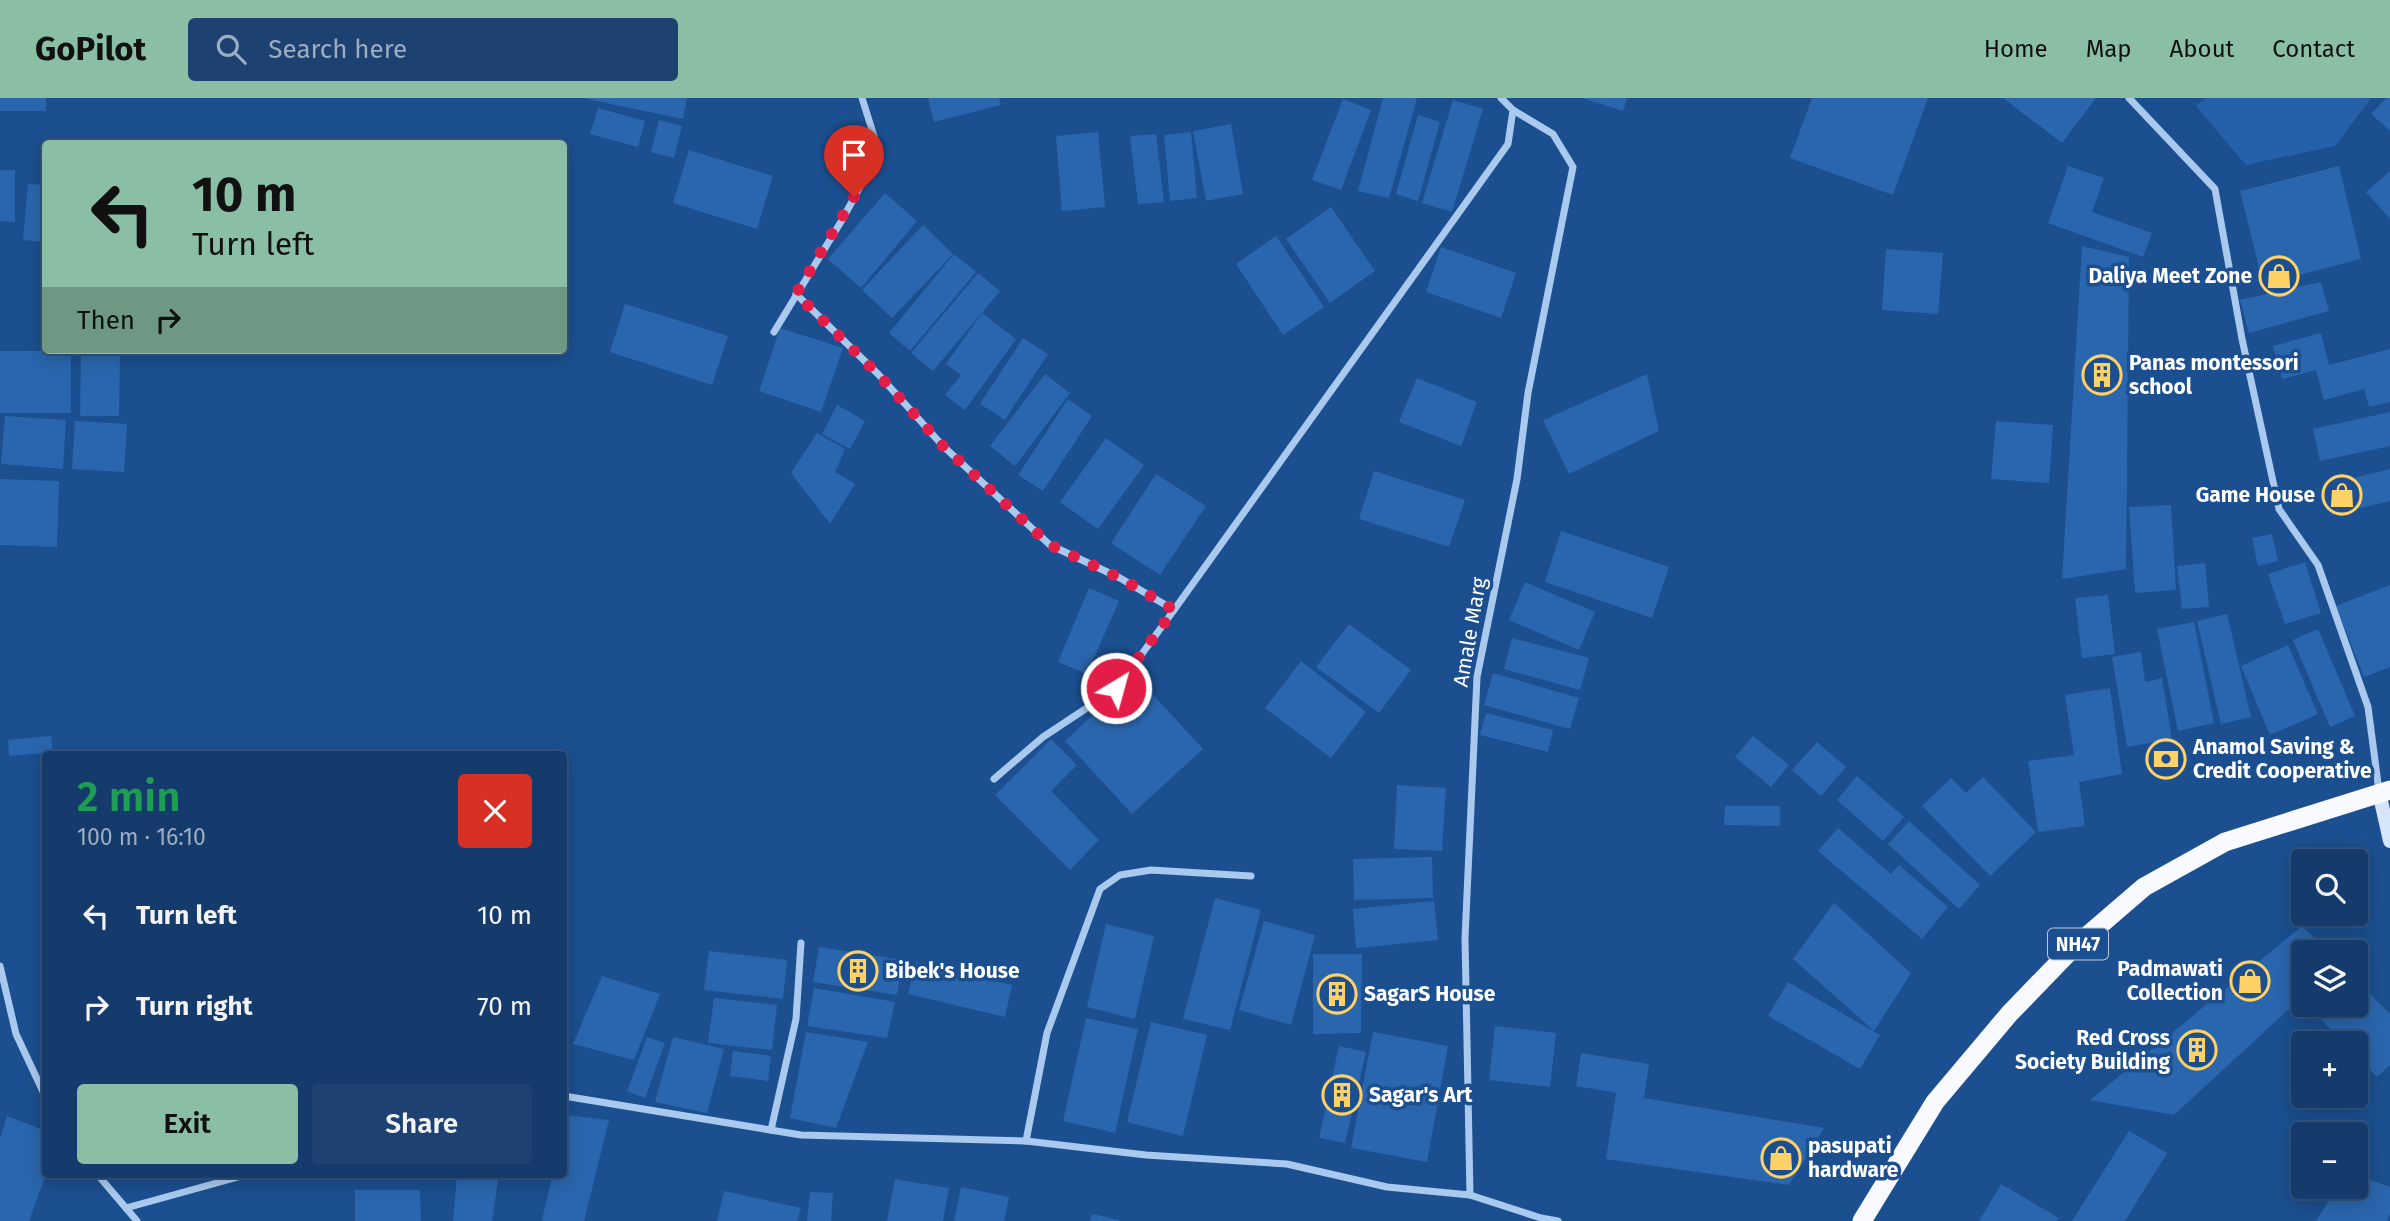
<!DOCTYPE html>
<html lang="en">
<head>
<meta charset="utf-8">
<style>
	:root { --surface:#143b6b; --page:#1d4271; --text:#f1f3f6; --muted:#9dadc1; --line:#33557e; --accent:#8abfa5 }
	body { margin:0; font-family:"Fira Sans",sans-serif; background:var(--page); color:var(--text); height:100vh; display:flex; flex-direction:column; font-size:26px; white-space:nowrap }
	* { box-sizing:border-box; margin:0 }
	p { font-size:23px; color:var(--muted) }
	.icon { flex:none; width:38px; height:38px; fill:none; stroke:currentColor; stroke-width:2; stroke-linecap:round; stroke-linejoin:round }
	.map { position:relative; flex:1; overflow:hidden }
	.side { position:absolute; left:42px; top:653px; width:525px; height:427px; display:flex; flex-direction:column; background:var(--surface); border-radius:7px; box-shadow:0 4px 18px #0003,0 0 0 2px var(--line) }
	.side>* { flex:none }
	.top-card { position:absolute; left:42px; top:42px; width:525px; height:214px; border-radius:7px; box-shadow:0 4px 18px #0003,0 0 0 2px var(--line); background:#8abfa5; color:#111; overflow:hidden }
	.controls { position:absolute; left:2291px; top:751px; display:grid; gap:14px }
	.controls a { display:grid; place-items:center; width:77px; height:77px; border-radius:7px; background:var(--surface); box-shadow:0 4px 18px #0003,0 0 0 2px var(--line); font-size:35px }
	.pin { position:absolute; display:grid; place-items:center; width:60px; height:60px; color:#fff; margin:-72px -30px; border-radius:50% 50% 50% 0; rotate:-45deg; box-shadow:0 0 7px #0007 }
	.pin .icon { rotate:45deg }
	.me { position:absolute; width:77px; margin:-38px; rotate:37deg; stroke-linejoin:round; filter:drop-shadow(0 0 5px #0008) }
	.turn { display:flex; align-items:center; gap:24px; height:147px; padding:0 35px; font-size:32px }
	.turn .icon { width:91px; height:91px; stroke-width:2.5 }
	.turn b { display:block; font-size:49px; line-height:60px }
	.then { display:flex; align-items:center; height:66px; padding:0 35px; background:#0003; gap:14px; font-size:26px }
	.round { display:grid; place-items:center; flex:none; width:74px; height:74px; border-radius:7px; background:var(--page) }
	.headline { display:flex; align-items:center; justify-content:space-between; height:119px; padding:0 35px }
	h1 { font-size:42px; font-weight:600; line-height:52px; color:#1e9e55 }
	.action { display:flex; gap:14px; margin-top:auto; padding:14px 35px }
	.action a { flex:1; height:80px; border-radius:7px; background:var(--accent); color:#111; font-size:28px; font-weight:600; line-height:80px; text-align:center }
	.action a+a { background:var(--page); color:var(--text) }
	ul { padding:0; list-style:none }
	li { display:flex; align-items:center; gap:21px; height:91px; padding:0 35px }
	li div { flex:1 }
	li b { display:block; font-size:26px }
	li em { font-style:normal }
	header { display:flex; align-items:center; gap:42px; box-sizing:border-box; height:98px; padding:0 35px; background:var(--accent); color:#111 }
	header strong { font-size:33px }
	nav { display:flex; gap:38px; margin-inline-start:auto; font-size:24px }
	.search { width:490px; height:63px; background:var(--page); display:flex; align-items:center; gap:18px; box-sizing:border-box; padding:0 24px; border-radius:7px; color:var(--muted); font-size:26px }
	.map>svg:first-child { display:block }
	.green { fill:#2461a8 }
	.building { fill:#2a66ad }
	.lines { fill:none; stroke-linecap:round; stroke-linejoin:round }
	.minor { stroke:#a9c9ee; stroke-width:7 }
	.secondary { stroke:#d6e6fa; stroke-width:14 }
	.trunk { stroke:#f8faff; stroke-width:19 }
	.route { stroke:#e11d48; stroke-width:12; stroke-dasharray:0 21.6 }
	.labels { text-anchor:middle; stroke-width:7; stroke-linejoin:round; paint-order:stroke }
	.shield { fill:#1b4f8f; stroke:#bbcadd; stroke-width:2 }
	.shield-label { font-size:19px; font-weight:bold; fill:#fff }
	.poi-label { font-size:21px; font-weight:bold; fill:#fff; stroke:#1b4f8f; text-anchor:start }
	.street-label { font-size:21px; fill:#fff; stroke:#1b4f8f }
</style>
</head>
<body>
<header>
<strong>GoPilot</strong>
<div class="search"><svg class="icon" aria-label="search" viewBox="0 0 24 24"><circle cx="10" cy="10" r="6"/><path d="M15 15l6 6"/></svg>Search here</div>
<nav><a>Home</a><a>Map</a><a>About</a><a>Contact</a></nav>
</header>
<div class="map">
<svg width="2390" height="1123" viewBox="0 0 2390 1123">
	<rect width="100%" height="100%" fill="#1b4f8f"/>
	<!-- green -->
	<path class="green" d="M2206,0H2371L2335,48L2246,67L2196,8Z"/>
	<!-- building -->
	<g class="building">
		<rect x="0" y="0" width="46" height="13"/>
		<path d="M583,0H687L683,21Z"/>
		<path d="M928,0H999L1001,7L934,24Z"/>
		<path d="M1383,0H1417L1389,100L1358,93Z"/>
		<path d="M1582,0H1627L1623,13Z"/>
		<path d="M1812,0H1928L1893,97L1790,60Z"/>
		<path d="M2003,0H2096L2062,45Z"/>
		<path d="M2386,0H2390V33L2371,16Z"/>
		<path d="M1343,1L1371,12L1341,92L1312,82Z"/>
		<path d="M1453,2L1483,11L1452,114L1422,105Z"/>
		<path d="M598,10L645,23L638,49L590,36Z"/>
		<path d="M1418,17L1440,24L1418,103L1396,96Z"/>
		<path d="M659,22L682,28L674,60L651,54Z"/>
		<path d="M1231,26L1243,96L1206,103L1193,33Z"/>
		<path d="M1098,34L1105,109L1062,113L1056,38Z"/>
		<path d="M1191,34L1197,100L1170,103L1164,37Z"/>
		<path d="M1156,36L1164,104L1138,106L1130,38Z"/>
		<path d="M689,52L773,78L757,131L673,105Z"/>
		<path d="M2068,68L2104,80L2092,114L2152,135L2143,159L2048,125Z"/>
		<path d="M2339,68L2361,161L2263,186L2240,93Z"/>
		<path d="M0,72H15V124L0,123Z"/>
		<path d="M2390,73V121L2366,94Z"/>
		<path d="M28,86L46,87V144L23,142Z"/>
		<path d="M885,95L917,123L861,190L828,161Z"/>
		<path d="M1331,109L1375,173L1330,205L1286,141Z"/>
		<path d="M923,127L953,156L892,220L862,192Z"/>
		<path d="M1276,138L1324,209L1283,237L1236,166Z"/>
		<path d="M2082,148L2129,159L2126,471L2062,481Z"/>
		<path d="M1441,149L1516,175L1501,220L1426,194Z"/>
		<path d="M1886,151L1943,155L1938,216L1882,212Z"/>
		<path d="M954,156L976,174L910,253L889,235Z"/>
		<path d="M978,175L1000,193L933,273L911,255Z"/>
		<path d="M2321,184L2329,213L2249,235L2240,202Z"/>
		<path d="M625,206L728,238L712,287L610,254Z"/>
		<path d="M982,215L1016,241L965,312L945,297L961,277L946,266Z"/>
		<path d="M780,230L843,250L821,314L759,293Z"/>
		<path d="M2321,235L2329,267L2390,251V304L2369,309L2364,291L2324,302L2316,272L2282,281L2273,248Z"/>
		<path d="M1023,240L1048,256L1005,322L980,306Z"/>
		<rect x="0" y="253" width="71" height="62"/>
		<path d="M120,254L119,318H80L81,255Z"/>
		<path d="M1045,276L1070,295L1015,368L990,348Z"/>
		<path d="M1647,276L1659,333L1569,376L1543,322Z"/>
		<path d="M1417,280L1477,304L1461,348L1399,324Z"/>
		<path d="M1068,301L1092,318L1043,393L1018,377Z"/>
		<path d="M837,307L865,323L850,351L822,336Z"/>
		<path d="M2390,314V348L2320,363L2313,331Z"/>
		<path d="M5,318L66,322L63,371L1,366Z"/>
		<path d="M75,323L127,326L124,374L72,371Z"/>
		<path d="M1996,323L2053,327L2049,385L1991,381Z"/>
		<path d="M817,335L845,351L835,374L855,386L830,426L791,375Z"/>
		<path d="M1106,340L1144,367L1098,431L1060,404Z"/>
		<path d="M2390,371V403L2332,417L2324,387Z"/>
		<path d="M1374,373L1465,402L1449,449L1359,421Z"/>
		<path d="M1156,376L1206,408L1160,477L1111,445Z"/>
		<path d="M0,381L59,383L57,449L0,447Z"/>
		<path d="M2171,407L2176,492L2135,495L2129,409Z"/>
		<path d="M1561,433L1669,469L1652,520L1545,484Z"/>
		<path d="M2272,436L2278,463L2258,468L2252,440Z"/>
		<path d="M2305,464L2321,515L2285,526L2268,476Z"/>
		<path d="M2205,465L2209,509L2182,511L2177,468Z"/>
		<path d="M1525,484L1595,514L1579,552L1509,522Z"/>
		<path d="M2390,487V569L2364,579L2336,508Z"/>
		<path d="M1089,490L1119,503L1087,576L1058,564Z"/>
		<path d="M2108,497L2115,556L2082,560L2075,500Z"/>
		<path d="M2227,516L2251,619L2221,626L2197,523Z"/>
		<path d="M2194,524L2214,625L2178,633L2157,531Z"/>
		<path d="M1349,526L1411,572L1379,615L1316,569Z"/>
		<path d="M2318,531L2355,618L2330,629L2293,542Z"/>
		<path d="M1512,540L1589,560L1580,592L1504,571Z"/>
		<path d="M2288,547L2318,616L2270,637L2241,568Z"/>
		<path d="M2141,554L2145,584L2162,580L2172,641L2127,649L2112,559Z"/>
		<path d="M1301,563L1366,614L1331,660L1265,610Z"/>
		<path d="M1493,575L1579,600L1570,631L1484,607Z"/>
		<path d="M1135,577L1203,651L1132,716L1065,643Z"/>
		<path d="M2110,590L2122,676L2079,684L2085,728L2038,734L2028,663L2074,657L2065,597Z"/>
		<path d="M1486,615L1553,632L1548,654L1480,637Z"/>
		<path d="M51,638L53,654L9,658L8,642Z"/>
		<path d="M1753,638L1789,667L1771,689L1735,659Z"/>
		<path d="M1051,641L1077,667L1051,693L1099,742L1070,772L995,697Z"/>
		<path d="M1817,644L1846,669L1821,698L1792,672Z"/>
		<path d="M1857,678L1904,719L1883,743L1837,702Z"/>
		<path d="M1983,679L2036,734L1990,778L1922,708L1951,680L1966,695Z"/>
		<path d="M1397,687L1446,690L1442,753L1394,751Z"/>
		<path d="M1725,708H1780V728L1724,727Z"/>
		<path d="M1909,723L1980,787L1959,811L1888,746Z"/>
		<path d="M1838,730L1891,776L1899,767L1948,809L1922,841L1818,753Z"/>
		<path d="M1432,759L1433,800L1354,802L1353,761Z"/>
		<path d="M1215,800L1261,812L1230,932L1183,921Z"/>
		<path d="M1434,803L1438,842L1356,850L1353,811Z"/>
		<path d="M1834,805L1911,875L1874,933L1793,861Z"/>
		<path d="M1264,823L1315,837L1291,927L1239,912Z"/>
		<path d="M1106,826L1154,838L1135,921L1087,909Z"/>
		<path d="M2302,828L2328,854H2303V902L2301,900L2174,1017L2090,1002Z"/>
		<path d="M819,849L903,862L897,897L813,884Z"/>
		<path d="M709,853L787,862L783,901L704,892Z"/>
		<path d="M1313,856H1362L1361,935L1313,936Z"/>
		<path d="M916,864L1012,887L1005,919L908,896Z"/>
		<path d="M602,878L660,896L634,962L573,946Z"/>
		<path d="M2356,882L2390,916V967L2377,979L2356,957V945H2344L2307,906H2356Z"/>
		<path d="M1788,884L1880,937L1860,971L1768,918Z"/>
		<path d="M814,890L895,904L887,940L807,928Z"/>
		<path d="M714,900L777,907L772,952L708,945Z"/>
		<path d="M1086,920L1138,931L1115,1035L1063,1023Z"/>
		<path d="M1151,924L1207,937L1183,1038L1127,1024Z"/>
		<path d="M1495,928L1556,935L1550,989L1489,982Z"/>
		<path d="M806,934L868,944L836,1030L790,1020Z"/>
		<path d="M1373,934L1448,948L1427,1064L1351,1050Z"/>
		<path d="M647,939L665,945L645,1000L627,993Z"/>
		<path d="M673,939L724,951L707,1015L655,1004Z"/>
		<path d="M1339,948L1366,954L1345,1045L1319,1040Z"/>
		<path d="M733,953L771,958L768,983L730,978Z"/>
		<path d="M1581,955L1649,966L1644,1000L1824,1030L1789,1087L1606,1061L1616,995L1576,988Z"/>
		<path d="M567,1017L609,1022L584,1123H544L542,1122L553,1076H564V1031Z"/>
		<path d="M7,1018L46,1033V1076L29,1123H0V1041Z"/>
		<path d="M2129,1033L2167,1055L2125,1123H2072Z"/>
		<path d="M457,1076H499L492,1123H453Z"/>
		<path d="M2356,1077L2390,1089V1116L2387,1123H2316L2338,1088H2356Z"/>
		<path d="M895,1081L949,1090L943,1123H887Z"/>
		<path d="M2001,1086L2059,1120L2057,1123H1979Z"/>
		<path d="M961,1089L1009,1099L1004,1123H954Z"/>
		<path d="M355,1092H420L421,1123H355Z"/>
		<path d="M724,1093L801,1110L797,1123H717Z"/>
		<path d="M810,1094L833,1095L831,1123H807Z"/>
		<path d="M1092,1116L1119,1122V1123H1090Z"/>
	</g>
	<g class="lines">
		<!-- minor -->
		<g class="minor">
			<path d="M2129,0L2215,91L2242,241L2279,411L2318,467L2368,609L2379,693"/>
			<path d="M796,196L878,276L943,348L1050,447L1120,480L1174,512L1508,46L1513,12L1501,0"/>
			<path d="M774,234L842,122L879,54L862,0"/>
			<path d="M994,681L1043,639L1117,590L1174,512"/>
			<path d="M0,868L16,936L46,1000"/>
			<path d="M564,998L801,1037L1026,1043L1146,1057L1287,1066L1387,1089L1470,1097L1541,1120L1558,1123"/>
			<path d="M771,1032L796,921L801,845"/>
			<path d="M1026,1043L1047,935L1100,791L1120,777L1151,772L1251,778"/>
			<path d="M97,1076L137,1123"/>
			<path d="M1470,1097L1465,840L1477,579L1517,381L1528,295L1573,69L1553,36L1513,12"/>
			<path d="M126,1110L249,1076"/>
		</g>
		<!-- secondary -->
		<path class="secondary" d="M2379,694L2390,743"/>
		<!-- trunk -->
		<path class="trunk" d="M1862,1123L1935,1004L2010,915L2072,851L2144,789L2225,744L2390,692"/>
	</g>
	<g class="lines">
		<!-- route -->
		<path class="route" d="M854,99L796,196L878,276L943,348L1050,447L1120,480L1174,512L1116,590"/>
	</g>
	<!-- icons -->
	<defs>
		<g id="shop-ring" transform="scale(2.0125)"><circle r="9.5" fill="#1b4f8f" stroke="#ffd166" stroke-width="1.5"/><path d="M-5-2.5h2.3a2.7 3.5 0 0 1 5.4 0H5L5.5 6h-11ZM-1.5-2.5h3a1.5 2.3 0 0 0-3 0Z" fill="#ffd166"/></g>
		<g id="building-ring" transform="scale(2.0125)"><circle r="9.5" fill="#1b4f8f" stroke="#ffd166" stroke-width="1.5"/><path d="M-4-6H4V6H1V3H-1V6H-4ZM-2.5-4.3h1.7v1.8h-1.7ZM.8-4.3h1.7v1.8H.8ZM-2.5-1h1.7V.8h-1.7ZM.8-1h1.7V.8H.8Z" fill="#ffd166"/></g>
		<g id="bank-ring" transform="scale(2.0125)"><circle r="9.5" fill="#1b4f8f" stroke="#ffd166" stroke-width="1.5"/><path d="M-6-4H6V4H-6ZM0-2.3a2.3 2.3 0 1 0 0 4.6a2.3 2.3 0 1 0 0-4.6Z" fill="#ffd166"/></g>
	</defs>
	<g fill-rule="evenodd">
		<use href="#shop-ring" x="2279" y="178"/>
		<use href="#building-ring" x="2102" y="277"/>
		<use href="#shop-ring" x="2342" y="397"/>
		<use href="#bank-ring" x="2166" y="661"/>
		<use href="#building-ring" x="858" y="873"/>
		<use href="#shop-ring" x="2250" y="883"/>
		<use href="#building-ring" x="1337" y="896"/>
		<use href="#building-ring" x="2197" y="952"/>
		<use href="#building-ring" x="1342" y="997"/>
		<use href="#shop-ring" x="1781" y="1060"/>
	</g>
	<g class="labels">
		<!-- shield labels -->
		<rect class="shield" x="2048" y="830.5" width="60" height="31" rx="5"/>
		<g class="shield-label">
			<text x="2078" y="853">NH47</text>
		</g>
		<!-- poi labels -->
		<g class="poi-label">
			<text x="2252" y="185" text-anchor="end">Daliya Meet Zone</text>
			<text x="2129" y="272">Panas montessori<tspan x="2129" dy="24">school</tspan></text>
			<text x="2315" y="404" text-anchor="end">Game House</text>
			<text x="2193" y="656">Anamol Saving &amp;<tspan x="2193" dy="24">Credit Cooperative</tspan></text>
			<text x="2223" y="878" text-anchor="end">Padmawati<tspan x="2223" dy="24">Collection</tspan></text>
			<text x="885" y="880">Bibek's House</text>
			<text x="1364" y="903">SagarS House</text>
			<text x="2170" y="947" text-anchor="end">Red Cross<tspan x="2170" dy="24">Society Building</tspan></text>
			<text x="1369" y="1004">Sagar's Art</text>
			<text x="1808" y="1055">pasupati<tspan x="1808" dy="24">hardware</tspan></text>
		</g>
		<!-- street labels -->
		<g class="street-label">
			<text transform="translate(1470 534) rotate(-80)" y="7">Amale Marg</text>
		</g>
	</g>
</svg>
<div class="controls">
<a><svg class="icon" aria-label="search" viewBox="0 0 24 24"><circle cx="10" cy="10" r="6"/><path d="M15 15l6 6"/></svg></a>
<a><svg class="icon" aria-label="layers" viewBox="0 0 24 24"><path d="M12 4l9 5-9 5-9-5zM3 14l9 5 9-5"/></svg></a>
<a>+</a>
<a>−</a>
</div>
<div class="pin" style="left:854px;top:99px;background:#d93025"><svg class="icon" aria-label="arrive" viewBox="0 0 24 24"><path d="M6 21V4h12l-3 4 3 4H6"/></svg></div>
<svg class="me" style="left:1116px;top:590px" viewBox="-20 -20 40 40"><circle r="17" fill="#e11d48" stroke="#fff" stroke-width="3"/><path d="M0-11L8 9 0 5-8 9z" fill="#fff"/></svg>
<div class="top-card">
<div class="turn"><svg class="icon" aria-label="left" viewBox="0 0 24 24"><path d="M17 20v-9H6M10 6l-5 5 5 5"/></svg><div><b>10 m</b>Turn left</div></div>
<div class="then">Then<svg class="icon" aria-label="right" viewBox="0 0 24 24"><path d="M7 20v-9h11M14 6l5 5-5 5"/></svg></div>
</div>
<section class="side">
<div class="headline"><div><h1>2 min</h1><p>100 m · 16:10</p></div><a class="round" style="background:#d93025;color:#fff"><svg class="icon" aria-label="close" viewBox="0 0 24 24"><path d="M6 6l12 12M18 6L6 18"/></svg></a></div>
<ul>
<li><svg class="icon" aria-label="left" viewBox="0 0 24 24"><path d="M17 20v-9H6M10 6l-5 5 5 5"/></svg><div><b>Turn left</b></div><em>10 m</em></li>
<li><svg class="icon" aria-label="right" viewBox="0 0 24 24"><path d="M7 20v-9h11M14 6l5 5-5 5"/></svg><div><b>Turn right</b></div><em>70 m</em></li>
</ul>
<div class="action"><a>Exit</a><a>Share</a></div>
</section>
</div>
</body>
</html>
